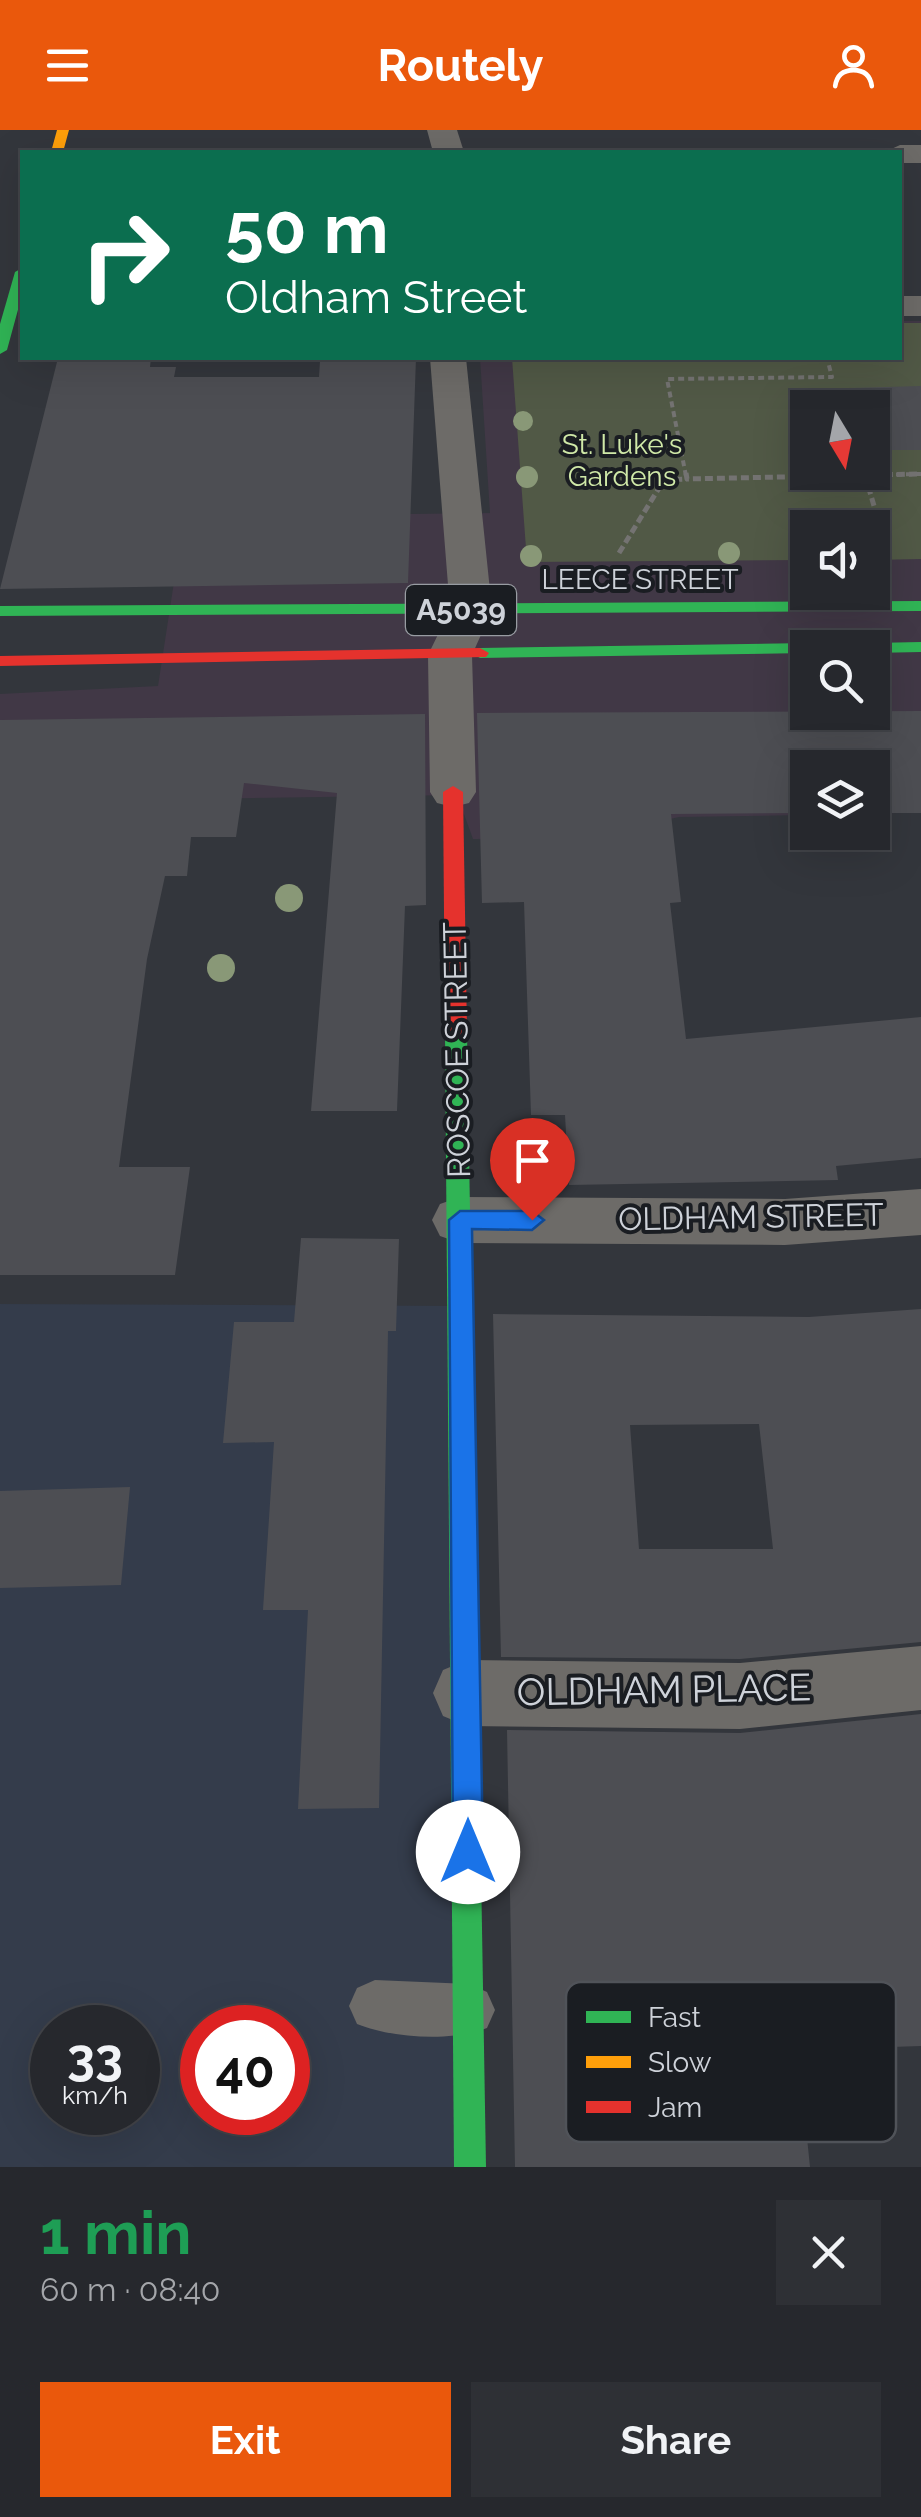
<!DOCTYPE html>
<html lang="en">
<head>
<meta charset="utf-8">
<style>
	:root { --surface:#26282d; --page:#2e3035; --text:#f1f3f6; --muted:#a4a6aa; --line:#424449; --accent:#ea580c }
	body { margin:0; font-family:Raleway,sans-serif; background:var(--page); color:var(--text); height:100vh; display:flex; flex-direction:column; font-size:38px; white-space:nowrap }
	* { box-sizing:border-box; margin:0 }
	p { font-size:32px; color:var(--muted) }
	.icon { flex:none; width:55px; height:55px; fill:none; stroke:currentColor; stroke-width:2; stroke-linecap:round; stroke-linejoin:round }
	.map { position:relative; height:2037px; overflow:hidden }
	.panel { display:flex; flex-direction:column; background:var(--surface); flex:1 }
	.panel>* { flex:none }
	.banner { position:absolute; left:20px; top:20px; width:882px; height:210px; border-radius:0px; box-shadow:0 10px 40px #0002,0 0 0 2px var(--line); background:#0b6e4f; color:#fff; overflow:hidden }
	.needle { width:65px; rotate:170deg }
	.tools { position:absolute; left:790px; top:260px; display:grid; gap:20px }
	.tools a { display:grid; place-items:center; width:100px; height:100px; border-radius:0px; background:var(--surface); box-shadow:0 10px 40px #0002,0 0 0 2px var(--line); font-size:50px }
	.speed { position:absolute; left:30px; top:1875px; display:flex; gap:20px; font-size:50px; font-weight:700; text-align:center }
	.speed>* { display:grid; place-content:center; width:130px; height:130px; border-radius:50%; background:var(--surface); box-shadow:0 10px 40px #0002,0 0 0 2px var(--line); line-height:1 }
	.speed small { font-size:25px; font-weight:400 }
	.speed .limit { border:15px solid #d22; background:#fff; color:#111 }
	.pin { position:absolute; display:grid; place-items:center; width:85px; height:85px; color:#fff; margin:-102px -42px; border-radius:50% 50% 50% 0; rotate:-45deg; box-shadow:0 0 10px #0007 }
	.pin .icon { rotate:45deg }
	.me { position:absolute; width:110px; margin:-55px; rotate:0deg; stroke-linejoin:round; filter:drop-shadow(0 0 8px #0008) }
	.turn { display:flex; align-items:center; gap:35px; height:210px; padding:0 40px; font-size:45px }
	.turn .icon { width:130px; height:130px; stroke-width:2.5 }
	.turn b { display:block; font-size:70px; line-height:85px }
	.round { display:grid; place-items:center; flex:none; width:105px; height:105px; border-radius:0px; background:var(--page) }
	.head { display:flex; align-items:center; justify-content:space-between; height:170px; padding:0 40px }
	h1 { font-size:60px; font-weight:700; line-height:75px; color:#1e9e55 }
	.primary-button { display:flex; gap:20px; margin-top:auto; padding:20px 40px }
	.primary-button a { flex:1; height:115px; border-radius:0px; background:var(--accent); color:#fff; font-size:40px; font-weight:700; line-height:115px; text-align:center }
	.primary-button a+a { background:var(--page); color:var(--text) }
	header { display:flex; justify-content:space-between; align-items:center; height:130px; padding:0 40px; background:var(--accent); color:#fff; font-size:45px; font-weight:700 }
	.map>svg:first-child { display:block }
	.commercial { fill:#413846; fill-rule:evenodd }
	.built { fill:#343c4b; fill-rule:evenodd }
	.green { fill:#515946; fill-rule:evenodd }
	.building { fill:#4d4e53; fill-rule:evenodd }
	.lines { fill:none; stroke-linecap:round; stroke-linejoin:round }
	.path-far1 { stroke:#747372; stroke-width:4; stroke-dasharray:6 4; stroke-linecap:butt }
	.path { stroke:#747372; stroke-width:5; stroke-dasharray:8 4; stroke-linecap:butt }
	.lane { fill:#6d6b68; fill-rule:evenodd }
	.street { fill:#6d6b68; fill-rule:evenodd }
	.fast { fill:#30b455; fill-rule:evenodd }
	.slow { fill:#ff9f0a; fill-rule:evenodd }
	.jam { fill:#e5322d; fill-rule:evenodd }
	.tree { fill:#899877 }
	.route { fill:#1a73e8; stroke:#114b97; stroke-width:2.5 }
	.labels { text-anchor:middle; stroke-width:8; stroke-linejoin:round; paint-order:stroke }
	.far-park-label { font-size:28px; fill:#d0e9a8; stroke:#1a1d22 }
	.far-street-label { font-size:28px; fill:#ced2d9; stroke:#1a1d22 }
	.shield { fill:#1a1d22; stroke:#989ca2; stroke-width:2.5 }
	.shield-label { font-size:30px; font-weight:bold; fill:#ced2d9 }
	.street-label { font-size:32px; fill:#ced2d9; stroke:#1a1d22 }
	.near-street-label { font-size:38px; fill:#ced2d9; stroke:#1a1d22 }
	.key { fill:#1a1d22; stroke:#505359; stroke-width:2.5 }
	.key-label { font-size:28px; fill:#ced2d9 }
</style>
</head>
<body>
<header><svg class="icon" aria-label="menu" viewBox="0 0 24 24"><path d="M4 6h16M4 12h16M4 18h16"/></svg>Routely<svg class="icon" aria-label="person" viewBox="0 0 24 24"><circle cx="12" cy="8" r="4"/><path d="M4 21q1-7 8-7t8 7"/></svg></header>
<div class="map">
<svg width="921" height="2037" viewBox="0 0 921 2037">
	<rect width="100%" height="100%" fill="#33363c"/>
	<!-- commercial -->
	<path class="commercial" d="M900,191H921V682L873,684L872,638H808L807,685L679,687L584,708L473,709L457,665L0,672V564L158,556L184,387L490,383L480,228H900ZM808,278H872V342H808ZM808,398H872V462H808ZM808,518H872V582H808Z"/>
	<!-- built -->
	<path class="built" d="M0,1174L462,1176L470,2037H0ZM52,1898H138V1982H52ZM202,1898H288V1982H202Z"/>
	<!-- green -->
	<path class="green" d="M900,193H921V429L873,430L872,398H808L807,430L527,432L512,228H900ZM808,278H872V342H808Z"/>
	<!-- building -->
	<g class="building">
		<path d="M58,228H151L150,237H176L174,247H319L320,231L333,228H416L408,453L0,459Z"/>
		<path d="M921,256V320H872V278H817L812,259Z"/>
		<path d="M921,581V683H872V638H808V683L671,684L681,772L670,773L686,909L921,887V1028L836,1036L838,1050L569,1055L565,985H531L524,772L482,773L477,583Z"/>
		<path d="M425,584L426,775L405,776L397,981H311L337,663L244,653L236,707H191L187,746H165L147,829L119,1037H190L175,1145H0V590Z"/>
		<path d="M301,1108L399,1109L396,1201H388L379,1678L298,1679L308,1480H263L274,1312L223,1313L234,1192H294Z"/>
		<path d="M921,1179V1512L740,1529L501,1527L493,1184L809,1187ZM759,1294L773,1419H639L630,1295Z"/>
		<path d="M130,1357L121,1455L0,1458V1361Z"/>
		<path d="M921,1584V1916L798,1920L810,2037H515L507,1600L740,1603Z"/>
	</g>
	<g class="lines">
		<!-- path-far1 -->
		<g class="path-far1">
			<path d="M686,346L667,249L832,247L827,228"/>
			<path d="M836,346L921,344"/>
		</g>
		<!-- path -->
		<g class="path">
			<path d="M686,343L687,349L921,344"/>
			<path d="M865,345L888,424"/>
			<path d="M619,423L664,350L687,349"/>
		</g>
		<!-- lane -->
		<path class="lane" d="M375,1850L469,1854L487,1862L495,1880L487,1898C453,1912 391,1908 357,1894L349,1876L357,1858Z"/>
		<!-- street -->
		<g class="street">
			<path d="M427,0H457L464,22H433Z"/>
			<path d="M900,15H921V33H900V22H885Z"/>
			<rect x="900" y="166" width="21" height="20"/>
			<path d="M430,228H466L492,480L472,525L476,662L469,673L453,677L437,673L430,662L428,525L450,480Z"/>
			<path d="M921,1059V1105L785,1115L460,1113L440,1106L432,1090L440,1074L460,1067L785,1069Z"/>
			<path d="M921,1516V1580L740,1599L467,1596L443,1586L433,1563L443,1540L467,1530L740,1533Z"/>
		</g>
		<!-- fast -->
		<g class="fast">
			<path d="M22,138V165L7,220L0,224V194L15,142Z"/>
			<path d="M921,471V481L0,486V476Z"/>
			<path d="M921,512V522L872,523V518H864L872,513Z"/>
			<path d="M808,513L816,518H808V523L480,528L471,523L480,518Z"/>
			<path d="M456,894L467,902L486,2037H454L445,902Z"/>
		</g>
		<!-- slow -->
		<path class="slow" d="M57,0H69L63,22H51Z"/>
		<!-- jam -->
		<g class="jam">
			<path d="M480,518L489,523L486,527L0,536V526Z"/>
			<path d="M453,656L463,662L467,902L456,910L445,902L443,662Z"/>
		</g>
	</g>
	<!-- trees -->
	<g class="tree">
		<circle cx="523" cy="291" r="10"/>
		<circle cx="527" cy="347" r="11"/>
		<circle cx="729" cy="423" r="11"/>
		<circle cx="531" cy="426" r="11"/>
		<circle cx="289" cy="768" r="14"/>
		<circle cx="221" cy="838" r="14"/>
	</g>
	<!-- route -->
	<path class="route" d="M460,1081H532L544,1090L532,1100L472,1099L483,1722L478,1732L468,1737L457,1732L453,1722L449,1090Z"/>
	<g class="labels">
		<!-- far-park labels -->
		<g class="far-park-label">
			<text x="622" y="324">St. Luke's<tspan x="622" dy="32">Gardens</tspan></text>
		</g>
		<!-- far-street labels -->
		<g class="far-street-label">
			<text x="640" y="459">LEECE STREET</text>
		</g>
		<!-- shield labels -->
		<rect class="shield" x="406" y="455" width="110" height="50" rx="8"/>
		<g class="shield-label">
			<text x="461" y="490">A5039</text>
		</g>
		<!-- street labels -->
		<g class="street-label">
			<text transform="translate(457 920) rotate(-91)" y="11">ROSCOE STREET</text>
			<text transform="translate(751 1087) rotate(-1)" y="11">OLDHAM STREET</text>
		</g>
		<!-- near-street labels -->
		<g class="near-street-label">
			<text transform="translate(664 1560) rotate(-1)" y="13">OLDHAM PLACE</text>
		</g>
	</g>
	<!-- legend -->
	<rect x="566" y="1852" width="330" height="160" rx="15" class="key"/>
	<rect x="586" y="1881" width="45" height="12" fill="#30b455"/>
	<rect x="586" y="1926" width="45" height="12" fill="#ff9f0a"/>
	<rect x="586" y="1971" width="45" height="12" fill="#e5322d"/>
	<g class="key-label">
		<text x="648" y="1897">Fast</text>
		<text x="648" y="1942">Slow</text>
		<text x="648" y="1987">Jam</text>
	</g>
</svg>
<div class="tools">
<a><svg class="needle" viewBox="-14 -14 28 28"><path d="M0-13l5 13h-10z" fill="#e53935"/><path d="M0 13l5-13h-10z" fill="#a4a6aa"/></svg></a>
<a><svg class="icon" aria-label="sound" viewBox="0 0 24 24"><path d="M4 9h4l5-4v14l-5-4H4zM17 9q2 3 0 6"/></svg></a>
<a><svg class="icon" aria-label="search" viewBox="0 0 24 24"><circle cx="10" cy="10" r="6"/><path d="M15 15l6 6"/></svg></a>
<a><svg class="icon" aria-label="layers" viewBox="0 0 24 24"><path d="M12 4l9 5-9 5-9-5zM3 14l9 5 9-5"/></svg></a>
</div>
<div class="speed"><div>33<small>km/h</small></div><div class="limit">40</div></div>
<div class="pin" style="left:532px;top:1090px;background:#d93025"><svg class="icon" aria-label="arrive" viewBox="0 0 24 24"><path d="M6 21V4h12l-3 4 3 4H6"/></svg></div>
<svg class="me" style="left:468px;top:1722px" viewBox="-20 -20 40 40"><circle r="19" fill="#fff"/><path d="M0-13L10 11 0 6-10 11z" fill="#1a73e8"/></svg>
<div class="banner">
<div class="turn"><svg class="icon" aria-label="right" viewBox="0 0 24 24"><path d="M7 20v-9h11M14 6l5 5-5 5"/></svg><div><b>50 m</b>Oldham Street</div></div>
</div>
</div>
<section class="panel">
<div class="head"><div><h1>1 min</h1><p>60 m · 08:40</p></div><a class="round"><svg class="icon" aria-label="close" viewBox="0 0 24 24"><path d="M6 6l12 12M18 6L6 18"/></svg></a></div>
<div class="primary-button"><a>Exit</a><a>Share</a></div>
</section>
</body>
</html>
